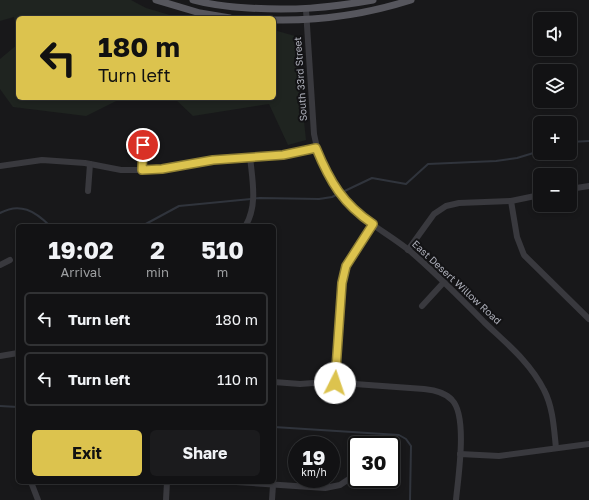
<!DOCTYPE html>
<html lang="en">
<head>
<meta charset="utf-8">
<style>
	:root { --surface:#121214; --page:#1b1b1d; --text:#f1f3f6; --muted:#9c9ea0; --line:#313234; --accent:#dcc34e }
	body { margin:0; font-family:"Golos Text",sans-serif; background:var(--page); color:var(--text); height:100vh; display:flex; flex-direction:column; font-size:15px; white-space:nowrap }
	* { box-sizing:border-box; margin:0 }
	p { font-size:13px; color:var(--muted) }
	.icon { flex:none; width:22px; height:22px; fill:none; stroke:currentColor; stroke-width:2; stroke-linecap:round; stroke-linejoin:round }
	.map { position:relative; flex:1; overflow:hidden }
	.sheet { position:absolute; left:16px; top:224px; width:260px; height:260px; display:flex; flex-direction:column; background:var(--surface); border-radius:6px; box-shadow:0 2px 6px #0003,0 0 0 1px var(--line) }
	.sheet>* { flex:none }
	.top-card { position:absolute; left:16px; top:16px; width:260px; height:84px; border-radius:6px; box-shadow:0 2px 6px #0003,0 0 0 1px var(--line); background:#dcc34e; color:#111; overflow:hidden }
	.buttons { position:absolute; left:533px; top:12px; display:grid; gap:8px }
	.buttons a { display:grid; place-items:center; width:44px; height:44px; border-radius:6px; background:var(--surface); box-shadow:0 2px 6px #0003,0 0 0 1px var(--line); font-size:20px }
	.speed { position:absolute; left:288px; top:436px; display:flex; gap:8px; font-size:20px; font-weight:700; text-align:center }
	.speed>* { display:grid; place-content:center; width:52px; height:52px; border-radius:50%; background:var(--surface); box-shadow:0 2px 6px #0003,0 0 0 1px var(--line); line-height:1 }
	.speed small { font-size:10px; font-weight:400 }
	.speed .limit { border:2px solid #111; border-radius:6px; background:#fff; color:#111 }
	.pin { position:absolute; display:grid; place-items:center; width:34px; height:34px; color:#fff; margin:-17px; border:2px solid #fff; border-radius:50%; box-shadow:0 1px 4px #0007 }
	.me { position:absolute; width:44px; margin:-22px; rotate:4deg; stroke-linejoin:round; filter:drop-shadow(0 0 3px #0008) }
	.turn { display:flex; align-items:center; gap:14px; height:84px; padding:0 16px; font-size:18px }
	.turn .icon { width:52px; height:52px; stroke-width:2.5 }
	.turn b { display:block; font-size:28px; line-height:34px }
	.eta { display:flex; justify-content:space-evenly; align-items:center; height:68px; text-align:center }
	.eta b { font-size:24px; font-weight:700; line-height:28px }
	.button { display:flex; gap:8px; margin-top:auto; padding:8px 16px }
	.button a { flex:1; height:46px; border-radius:6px; background:var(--accent); color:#111; font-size:16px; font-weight:700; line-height:46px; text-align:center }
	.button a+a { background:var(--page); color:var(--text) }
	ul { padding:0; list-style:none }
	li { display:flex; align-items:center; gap:12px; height:54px; margin:0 8px 6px; padding:0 8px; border:2px solid var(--line); border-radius:6px }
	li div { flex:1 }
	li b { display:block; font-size:15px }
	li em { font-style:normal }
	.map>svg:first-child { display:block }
	.green { fill:#1f2420 }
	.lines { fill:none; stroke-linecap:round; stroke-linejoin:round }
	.stream { stroke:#30343c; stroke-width:2 }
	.minor { stroke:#39393e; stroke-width:6 }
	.major { stroke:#56565d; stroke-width:7 }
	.route-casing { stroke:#8f7f33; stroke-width:10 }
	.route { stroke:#dcc34e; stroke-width:7 }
	.labels { text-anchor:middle; stroke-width:4; stroke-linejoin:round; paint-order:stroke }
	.street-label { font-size:10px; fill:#acaeb8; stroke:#131315 }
</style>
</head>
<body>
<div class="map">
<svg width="589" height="500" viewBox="0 0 589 500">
	<rect width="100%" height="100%" fill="#18181a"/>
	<!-- green -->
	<g class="green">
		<path d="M0,0H131L146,8L180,18H18V37L14,17L0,21Z"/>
		<path d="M274,30L295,36L306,140L288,145L269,104L193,116L174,98H274Z"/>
		<path d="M18,44V98H122L86,116L13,107L0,89V59Z"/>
	</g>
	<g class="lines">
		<!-- stream -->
		<g class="stream">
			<path d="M570,142L589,141"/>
			<path d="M0,213C20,202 35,211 50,226"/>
			<path d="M142,226L179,206L260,198L319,199L332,197L372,178L406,184L428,164L496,161L517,158L540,151"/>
			<path d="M0,406L18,407"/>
			<path d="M274,427L399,435L406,439L411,446L410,500"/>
			<path d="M274,473L276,427"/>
		</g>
		<!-- minor -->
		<g class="minor">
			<path d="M306,10L314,134C319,163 336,197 361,216C376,228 394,238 410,251C436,273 460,298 484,322C506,343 530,362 544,390C553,407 554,429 556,448"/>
			<path d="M0,166L42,160L85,163L121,170H151L213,160L283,155L316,148"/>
			<path d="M143,170V137"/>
			<path d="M570,189L589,186"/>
			<path d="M88,191L90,164"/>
			<path d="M511,201L517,237L524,255L589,319"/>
			<path d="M247,226L246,225C258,204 252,179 250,156"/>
			<path d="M408,250L434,214L446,206L459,203L511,201L540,195"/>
			<path d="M0,265L10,260"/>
			<path d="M422,306L444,282"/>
			<path d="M0,356L18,353"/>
			<path d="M274,382L300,384L327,382L424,389C434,390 445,392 452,400C468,416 458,478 456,500"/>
			<path d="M335,383L342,283L345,266L373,224"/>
			<path d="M460,454L499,456L589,444"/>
			<path d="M31,482L38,500"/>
			<path d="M236,482L325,488L340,485L349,479"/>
			<path d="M166,500L167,482"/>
			<path d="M272,500L273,485"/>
		</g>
		<!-- major -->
		<g class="major">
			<path d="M156,0L200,13L230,18"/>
			<path d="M193,0C211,5 230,7 248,8C293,11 328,8 373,0"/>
			<path d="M274,20C321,21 367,14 411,0"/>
		</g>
	</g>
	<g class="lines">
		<!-- route casing -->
		<g class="route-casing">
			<path id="route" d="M143,145L142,170L162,169L213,160L283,155L316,148C330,182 343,204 373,224L346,266L342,283L335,383"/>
		</g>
		<!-- route -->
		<use href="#route" class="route"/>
	</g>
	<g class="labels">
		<!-- street labels -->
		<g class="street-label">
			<text transform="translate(300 79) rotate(-94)" y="4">South 33rd Street</text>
			<text transform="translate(457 282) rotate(43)" y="4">East Desert Willow Road</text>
		</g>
	</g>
</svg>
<div class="buttons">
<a><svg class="icon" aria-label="sound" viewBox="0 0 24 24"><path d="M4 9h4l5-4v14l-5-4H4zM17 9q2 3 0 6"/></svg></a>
<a><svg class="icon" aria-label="layers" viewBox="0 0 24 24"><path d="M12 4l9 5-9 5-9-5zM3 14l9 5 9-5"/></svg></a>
<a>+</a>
<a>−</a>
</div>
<div class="speed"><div>19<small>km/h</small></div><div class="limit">30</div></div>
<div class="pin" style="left:143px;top:145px;background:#d93025"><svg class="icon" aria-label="arrive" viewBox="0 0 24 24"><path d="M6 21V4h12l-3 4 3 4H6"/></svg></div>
<svg class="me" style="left:335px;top:383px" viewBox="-20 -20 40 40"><circle r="19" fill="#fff"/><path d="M0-13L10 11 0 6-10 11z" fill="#dcc34e"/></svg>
<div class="top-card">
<div class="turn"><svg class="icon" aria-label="left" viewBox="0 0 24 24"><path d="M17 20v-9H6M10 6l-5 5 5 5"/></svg><div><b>180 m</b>Turn left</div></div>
</div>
<section class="sheet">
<div class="eta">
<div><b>19:02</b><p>Arrival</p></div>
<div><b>2</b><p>min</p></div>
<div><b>510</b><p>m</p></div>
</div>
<ul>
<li><svg class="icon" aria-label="left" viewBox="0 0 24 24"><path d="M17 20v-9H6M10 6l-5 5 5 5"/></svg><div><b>Turn left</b></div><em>180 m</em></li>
<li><svg class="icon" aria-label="left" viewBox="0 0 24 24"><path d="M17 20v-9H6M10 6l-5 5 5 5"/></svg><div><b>Turn left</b></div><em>110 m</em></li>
</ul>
<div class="button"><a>Exit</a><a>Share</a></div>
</section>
</div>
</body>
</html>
